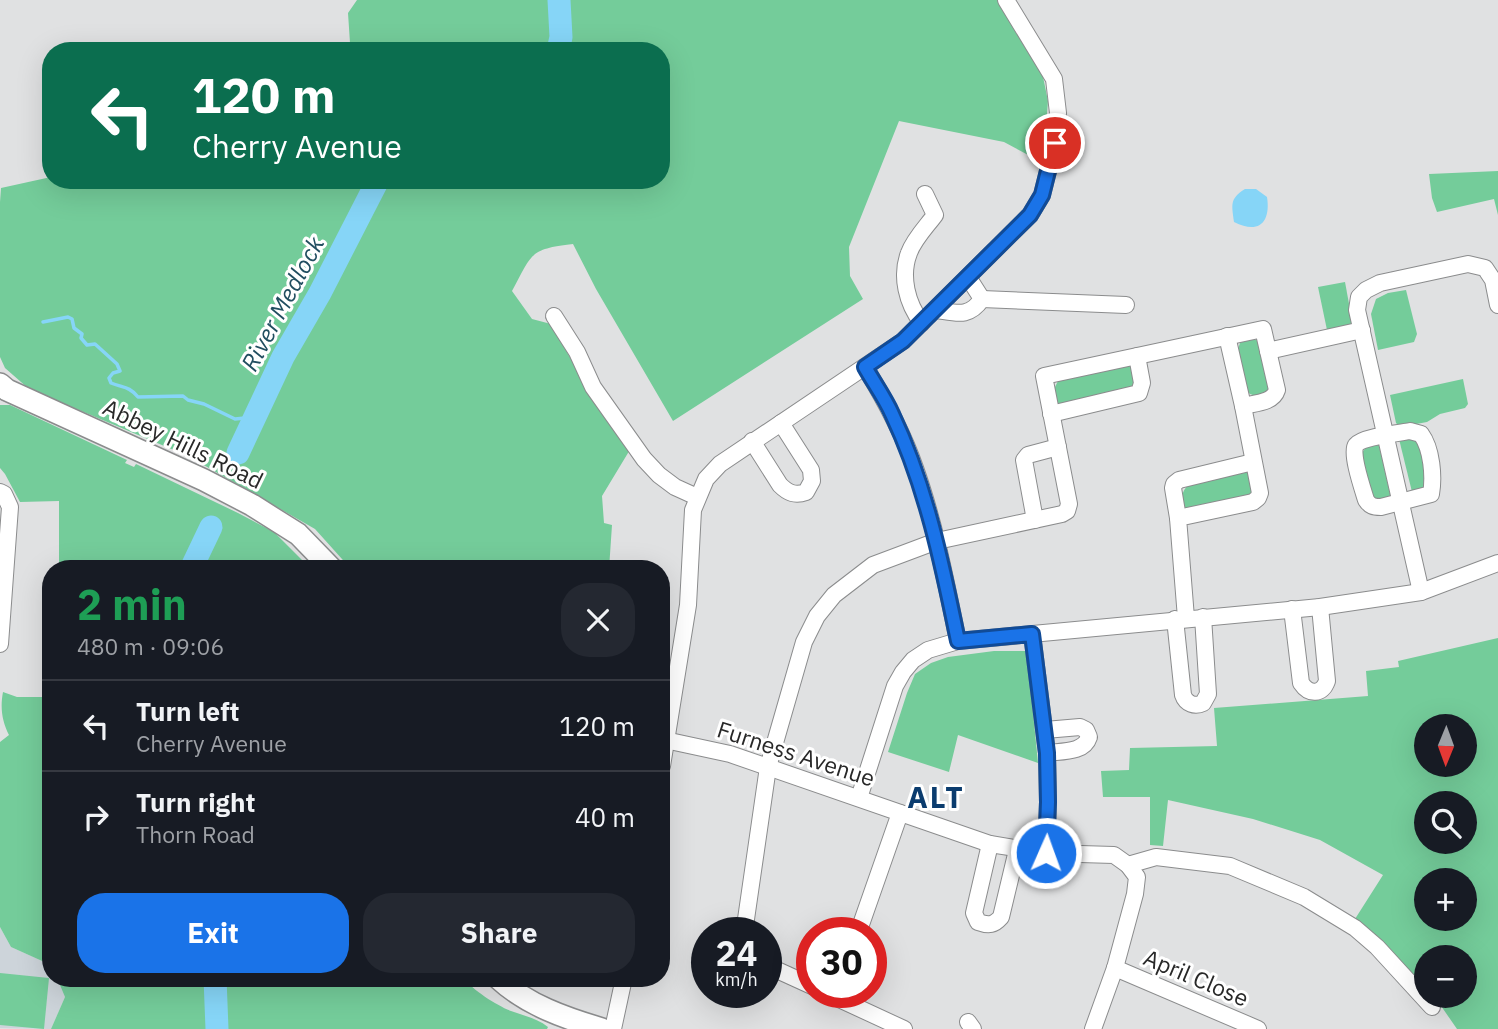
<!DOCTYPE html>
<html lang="en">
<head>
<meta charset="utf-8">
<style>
	:root { --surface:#171b24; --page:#242831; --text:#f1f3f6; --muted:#9ea1a6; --line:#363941; --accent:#1a73e8 }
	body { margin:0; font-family:"IBM Plex Sans",sans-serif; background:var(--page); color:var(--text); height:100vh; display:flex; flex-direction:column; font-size:26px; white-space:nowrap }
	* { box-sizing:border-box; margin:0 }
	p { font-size:23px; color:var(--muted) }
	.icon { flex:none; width:38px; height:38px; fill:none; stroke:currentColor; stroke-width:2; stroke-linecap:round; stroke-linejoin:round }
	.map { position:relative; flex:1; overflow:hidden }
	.panel { position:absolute; left:42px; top:560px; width:628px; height:427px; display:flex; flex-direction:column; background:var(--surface); border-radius:28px; box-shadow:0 7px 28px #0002 }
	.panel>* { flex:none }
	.guide { position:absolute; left:42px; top:42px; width:628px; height:147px; border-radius:28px; box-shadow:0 7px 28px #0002; background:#0b6e4f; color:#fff; overflow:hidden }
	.needle { width:46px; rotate:181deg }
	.controls { position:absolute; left:1414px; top:714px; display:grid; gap:14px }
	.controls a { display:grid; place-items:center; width:63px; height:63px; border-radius:50%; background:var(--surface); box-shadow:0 7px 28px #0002; font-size:35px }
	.speed { position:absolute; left:691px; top:917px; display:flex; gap:14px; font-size:35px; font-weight:700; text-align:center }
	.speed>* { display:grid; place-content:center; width:91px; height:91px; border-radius:50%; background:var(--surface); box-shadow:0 7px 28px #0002; line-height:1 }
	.speed small { font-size:18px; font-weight:400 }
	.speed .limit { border:10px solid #d22; background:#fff; color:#111 }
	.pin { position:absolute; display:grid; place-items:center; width:60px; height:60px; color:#fff; margin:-30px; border:4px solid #fff; border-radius:50%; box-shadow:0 2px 7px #0007 }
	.me { position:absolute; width:77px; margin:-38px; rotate:2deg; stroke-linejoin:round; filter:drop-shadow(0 0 5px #0008) }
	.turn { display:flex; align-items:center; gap:24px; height:147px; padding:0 35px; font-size:32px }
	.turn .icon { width:91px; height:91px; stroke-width:2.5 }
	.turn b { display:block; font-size:49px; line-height:60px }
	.round { display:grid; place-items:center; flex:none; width:74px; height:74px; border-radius:28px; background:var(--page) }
	.overview { display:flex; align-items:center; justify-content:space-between; height:119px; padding:0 35px }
	h1 { font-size:42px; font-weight:800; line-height:52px; color:#1e9e55 }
	.action { display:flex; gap:14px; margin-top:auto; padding:14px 35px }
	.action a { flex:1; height:80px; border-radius:28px; background:var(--accent); color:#fff; font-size:28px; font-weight:800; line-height:80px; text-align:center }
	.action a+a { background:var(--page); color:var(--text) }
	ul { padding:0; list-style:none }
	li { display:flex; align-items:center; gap:21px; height:91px; padding:0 35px; border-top:2px solid var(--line) }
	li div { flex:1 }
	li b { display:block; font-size:26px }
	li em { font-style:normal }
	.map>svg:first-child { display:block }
	.built { fill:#cdd4da }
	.green { fill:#74cc9a; fill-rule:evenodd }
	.water { fill:#86d5f7 }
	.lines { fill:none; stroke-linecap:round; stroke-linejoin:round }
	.stream { stroke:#86d5f7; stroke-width:3.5 }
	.river { stroke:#86d5f7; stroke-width:23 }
	.minor-casing { stroke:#8b8c8d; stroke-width:18 }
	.major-casing { stroke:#8b8c8d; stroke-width:24 }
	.minor { stroke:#fff; stroke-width:16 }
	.major { stroke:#fff; stroke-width:21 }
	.route-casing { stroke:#114b97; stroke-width:18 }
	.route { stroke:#1a73e8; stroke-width:12 }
	.labels { text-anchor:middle; stroke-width:6; stroke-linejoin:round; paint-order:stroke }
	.street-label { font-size:23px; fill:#282828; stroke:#fff }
	.water-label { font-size:24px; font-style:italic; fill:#214e60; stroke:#fff }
	.district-label { font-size:30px; font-weight:bold; letter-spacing:2px; fill:#0b3c6e; stroke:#fff }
</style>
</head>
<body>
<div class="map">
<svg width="1498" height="1029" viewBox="0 0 1498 1029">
	<rect width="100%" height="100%" fill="#e0e1e2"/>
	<!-- built -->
	<path class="built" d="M0,927L11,947L51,965V978H57L65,997L51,1029L0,1028Z"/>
	<!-- green -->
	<g class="green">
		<path d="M357,0H998L1042,72L1048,101L1043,163L1004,142L899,121L849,247L850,276L863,299L673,421L596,289L573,244C529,249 532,254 512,291L532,319L551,324L589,391L631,448L602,496L604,523L612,525L609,569H545L538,563L534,569H351L315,529L188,456L29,389L5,368L0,357V202L1,188L51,177V180H662V51H348L350,43L348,13Z"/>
		<path d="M1498,171V215L1494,199L1437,212L1432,198L1429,174Z"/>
		<path d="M1345,282L1352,320L1350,326L1327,330L1318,287Z"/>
		<path d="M1406,290L1417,334L1414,342L1378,350L1371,314L1376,299L1388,293Z"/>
		<path d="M1247,339H1254L1260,342L1270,386L1266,392C1257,397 1251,397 1245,389L1238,349L1240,343Z"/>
		<path d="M1129,365L1135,371L1134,387L1065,406L1057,404L1054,389L1058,381Z"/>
		<path d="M1463,379L1468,404L1465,408L1440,414L1427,422L1400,427L1396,423L1390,395Z"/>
		<path d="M0,405H10L127,460L125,463L134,467L136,464L238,513L274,532L311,569H59V501L20,502L5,474L0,468Z"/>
		<path d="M1407,436L1422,441L1429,489L1413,496L1399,439Z"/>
		<path d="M1379,445L1391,498L1390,501L1372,499L1361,454L1367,446Z"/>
		<path d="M1247,472C1256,477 1253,485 1252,494L1189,511L1184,508C1181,498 1181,493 1188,485Z"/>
		<path d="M51,633V965L11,947L0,927V742L9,735C2,721 0,708 3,692L17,697H44Z"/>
		<path d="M1498,638V1029H1457L1439,1003L1432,996H1465V957H1426V990L1355,919L1383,875L1320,840L1253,819L1168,800L1163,846L1150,845V797H1103L1101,771L1129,770L1130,748L1217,746L1214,708L1368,696L1366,671L1399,667L1398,661ZM1426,726H1465V765H1426ZM1426,803H1465V842H1426ZM1426,880H1465V919H1426Z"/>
		<path d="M994,651H1027L1038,763L958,735L949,772L888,752L907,693L915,674L931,663L948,657Z"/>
		<path d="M0,973L49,978L44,1029L0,1025Z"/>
		<path d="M57,978H464C472,990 498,1006 511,1011C524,1016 537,1018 548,1027L547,1029H51L65,997Z"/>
	</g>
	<!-- water -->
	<path class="water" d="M1245,189H1256L1267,197C1271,222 1259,235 1234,222C1232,205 1229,199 1245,189Z"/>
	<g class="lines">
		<!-- stream -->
		<path class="stream" d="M43,322L68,317L72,319L74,328L82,334L81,338L87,345L95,344L117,364L120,371L113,373L109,378L111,383C123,388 129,386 138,397L183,396L188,400L204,404L235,419L245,418L249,412L258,411"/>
		<!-- river -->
		<g class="river">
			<path d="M558,51L561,37L559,0"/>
			<path d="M238,453L283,357L320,293L378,180"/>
			<path d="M191,569L211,527"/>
			<path d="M215,978L217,1029"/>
		</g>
		<!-- minor casing -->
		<g class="minor-casing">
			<g id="minor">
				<path d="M982,299L1126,305"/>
				<path d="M937,310C957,313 969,318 982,299L968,277"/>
				<path d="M554,316L577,352L593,387L644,459L659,475L675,487L697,497"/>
				<path d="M922,323C907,304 900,276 909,253C914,239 926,227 935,215L925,194"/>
				<path d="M1268,351L1362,330"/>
				<path d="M865,367C885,400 903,433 915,468C935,524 946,583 958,641"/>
				<path d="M1051,414L1139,393L1142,383L1137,356"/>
				<path d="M1410,431L1421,434C1432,449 1434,477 1431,494L1381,507C1373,507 1370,506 1366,500C1363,490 1350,452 1356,445C1362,437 1399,433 1410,431Z"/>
				<path d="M752,441L780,485C788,493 795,496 806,492L812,481L811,470L781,423"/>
				<path d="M0,492L4,494L10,507L0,644"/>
				<path d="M1178,518L1173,488L1174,484L1179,480L1253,462"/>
				<path d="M1035,520L1024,460L1028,455L1058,447"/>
				<path d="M1421,592L1357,310L1359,297L1366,290L1380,283L1468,264L1485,268L1493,280L1498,305"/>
				<path d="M1292,609L1301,683C1309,695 1322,695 1327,681L1320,607"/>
				<path d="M1186,618L1178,518L1253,502L1258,498L1260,493L1243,406L1227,336"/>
				<path d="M1175,619L1183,695C1186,704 1195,707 1203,703L1208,694L1203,617"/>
				<path d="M1032,634L1047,753L1048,802L1046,853"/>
				<path d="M1045,730L1080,727L1086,730L1089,737C1084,753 1062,751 1047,753"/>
				<path d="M665,740L730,754L990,844L1046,853L1114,855L1128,865L1137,877L1135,894L1115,968L1093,1029"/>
				<path d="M662,766L688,605L693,510L706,479L720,464L903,341L1030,215L1042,195L1055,143L1058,113L1054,79L1006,0"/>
				<path d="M859,798L895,686L903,672L913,660L928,650L958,641L1320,607L1421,592L1498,563"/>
				<path d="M990,844L974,913L978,922C989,926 994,925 1001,917L1017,850"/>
				<path d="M1128,865L1156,857L1230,866L1304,897L1355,928L1377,947L1432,1007"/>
				<path d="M744,933L768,767L804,642L817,616L834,595L873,565L937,541L1062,514L1067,511L1069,504L1044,376L1263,329L1277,390C1273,403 1255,403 1243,406"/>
				<path d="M858,933L900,813"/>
				<path d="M766,965L812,986"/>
				<path d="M1115,968L1258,1029"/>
				<path d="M824,992L904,1029"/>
				<path d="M968,1022L973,1029"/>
				<path d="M613,1029L624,978"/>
			</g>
		</g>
		<!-- major casing -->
		<g class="major-casing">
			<g id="major">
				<path d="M0,384L7,390L204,480L252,505L298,534L332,569"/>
				<path d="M498,978C527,1005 565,1018 602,1029"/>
			</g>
		</g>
		<!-- minor -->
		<use href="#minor" class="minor"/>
		<!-- major -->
		<use href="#major" class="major"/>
	</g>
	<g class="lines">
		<!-- route casing -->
		<g class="route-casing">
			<path id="route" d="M1046,853L1048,802L1047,753L1032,634L958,641C942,563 926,486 892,414C885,398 874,383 865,367L903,341L1030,215L1042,195L1055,143"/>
		</g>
		<!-- route -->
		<use href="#route" class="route"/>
	</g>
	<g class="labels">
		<!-- street labels -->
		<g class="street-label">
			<text transform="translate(183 444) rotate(26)" y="8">Abbey Hills Road</text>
			<text transform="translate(796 754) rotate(18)" y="8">Furness Avenue</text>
			<text transform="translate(1196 978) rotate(23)" y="8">April Close</text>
		</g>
		<!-- water labels -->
		<g class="water-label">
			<text transform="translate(283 304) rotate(-62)" y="8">River Medlock</text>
		</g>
		<!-- district labels -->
		<g class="district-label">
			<text x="936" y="808">ALT</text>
		</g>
	</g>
</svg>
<div class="controls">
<a><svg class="needle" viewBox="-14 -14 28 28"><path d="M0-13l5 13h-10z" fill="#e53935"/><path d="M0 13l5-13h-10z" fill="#9ea1a6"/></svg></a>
<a><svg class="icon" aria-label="search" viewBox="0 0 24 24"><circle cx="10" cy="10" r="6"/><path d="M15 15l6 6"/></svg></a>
<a>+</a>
<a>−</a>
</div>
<div class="speed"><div>24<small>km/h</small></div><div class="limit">30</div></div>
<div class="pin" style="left:1055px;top:143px;background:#d93025"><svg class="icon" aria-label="arrive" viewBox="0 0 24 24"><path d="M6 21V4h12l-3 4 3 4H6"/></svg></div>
<svg class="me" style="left:1046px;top:853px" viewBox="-20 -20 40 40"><circle r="17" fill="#1a73e8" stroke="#fff" stroke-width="3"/><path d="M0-11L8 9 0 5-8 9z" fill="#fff"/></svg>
<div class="guide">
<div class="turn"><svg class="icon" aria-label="left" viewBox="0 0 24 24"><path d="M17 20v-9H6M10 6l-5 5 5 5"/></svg><div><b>120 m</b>Cherry Avenue</div></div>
</div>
<section class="panel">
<div class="overview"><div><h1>2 min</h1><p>480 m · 09:06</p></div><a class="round"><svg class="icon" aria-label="close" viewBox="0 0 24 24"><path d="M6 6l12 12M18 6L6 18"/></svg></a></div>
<ul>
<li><svg class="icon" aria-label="left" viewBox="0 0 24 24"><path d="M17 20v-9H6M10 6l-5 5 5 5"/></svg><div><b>Turn left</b><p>Cherry Avenue</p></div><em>120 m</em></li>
<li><svg class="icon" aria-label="right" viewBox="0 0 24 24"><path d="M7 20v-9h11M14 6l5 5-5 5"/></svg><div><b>Turn right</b><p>Thorn Road</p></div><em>40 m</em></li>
</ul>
<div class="action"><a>Exit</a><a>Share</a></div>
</section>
</div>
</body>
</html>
